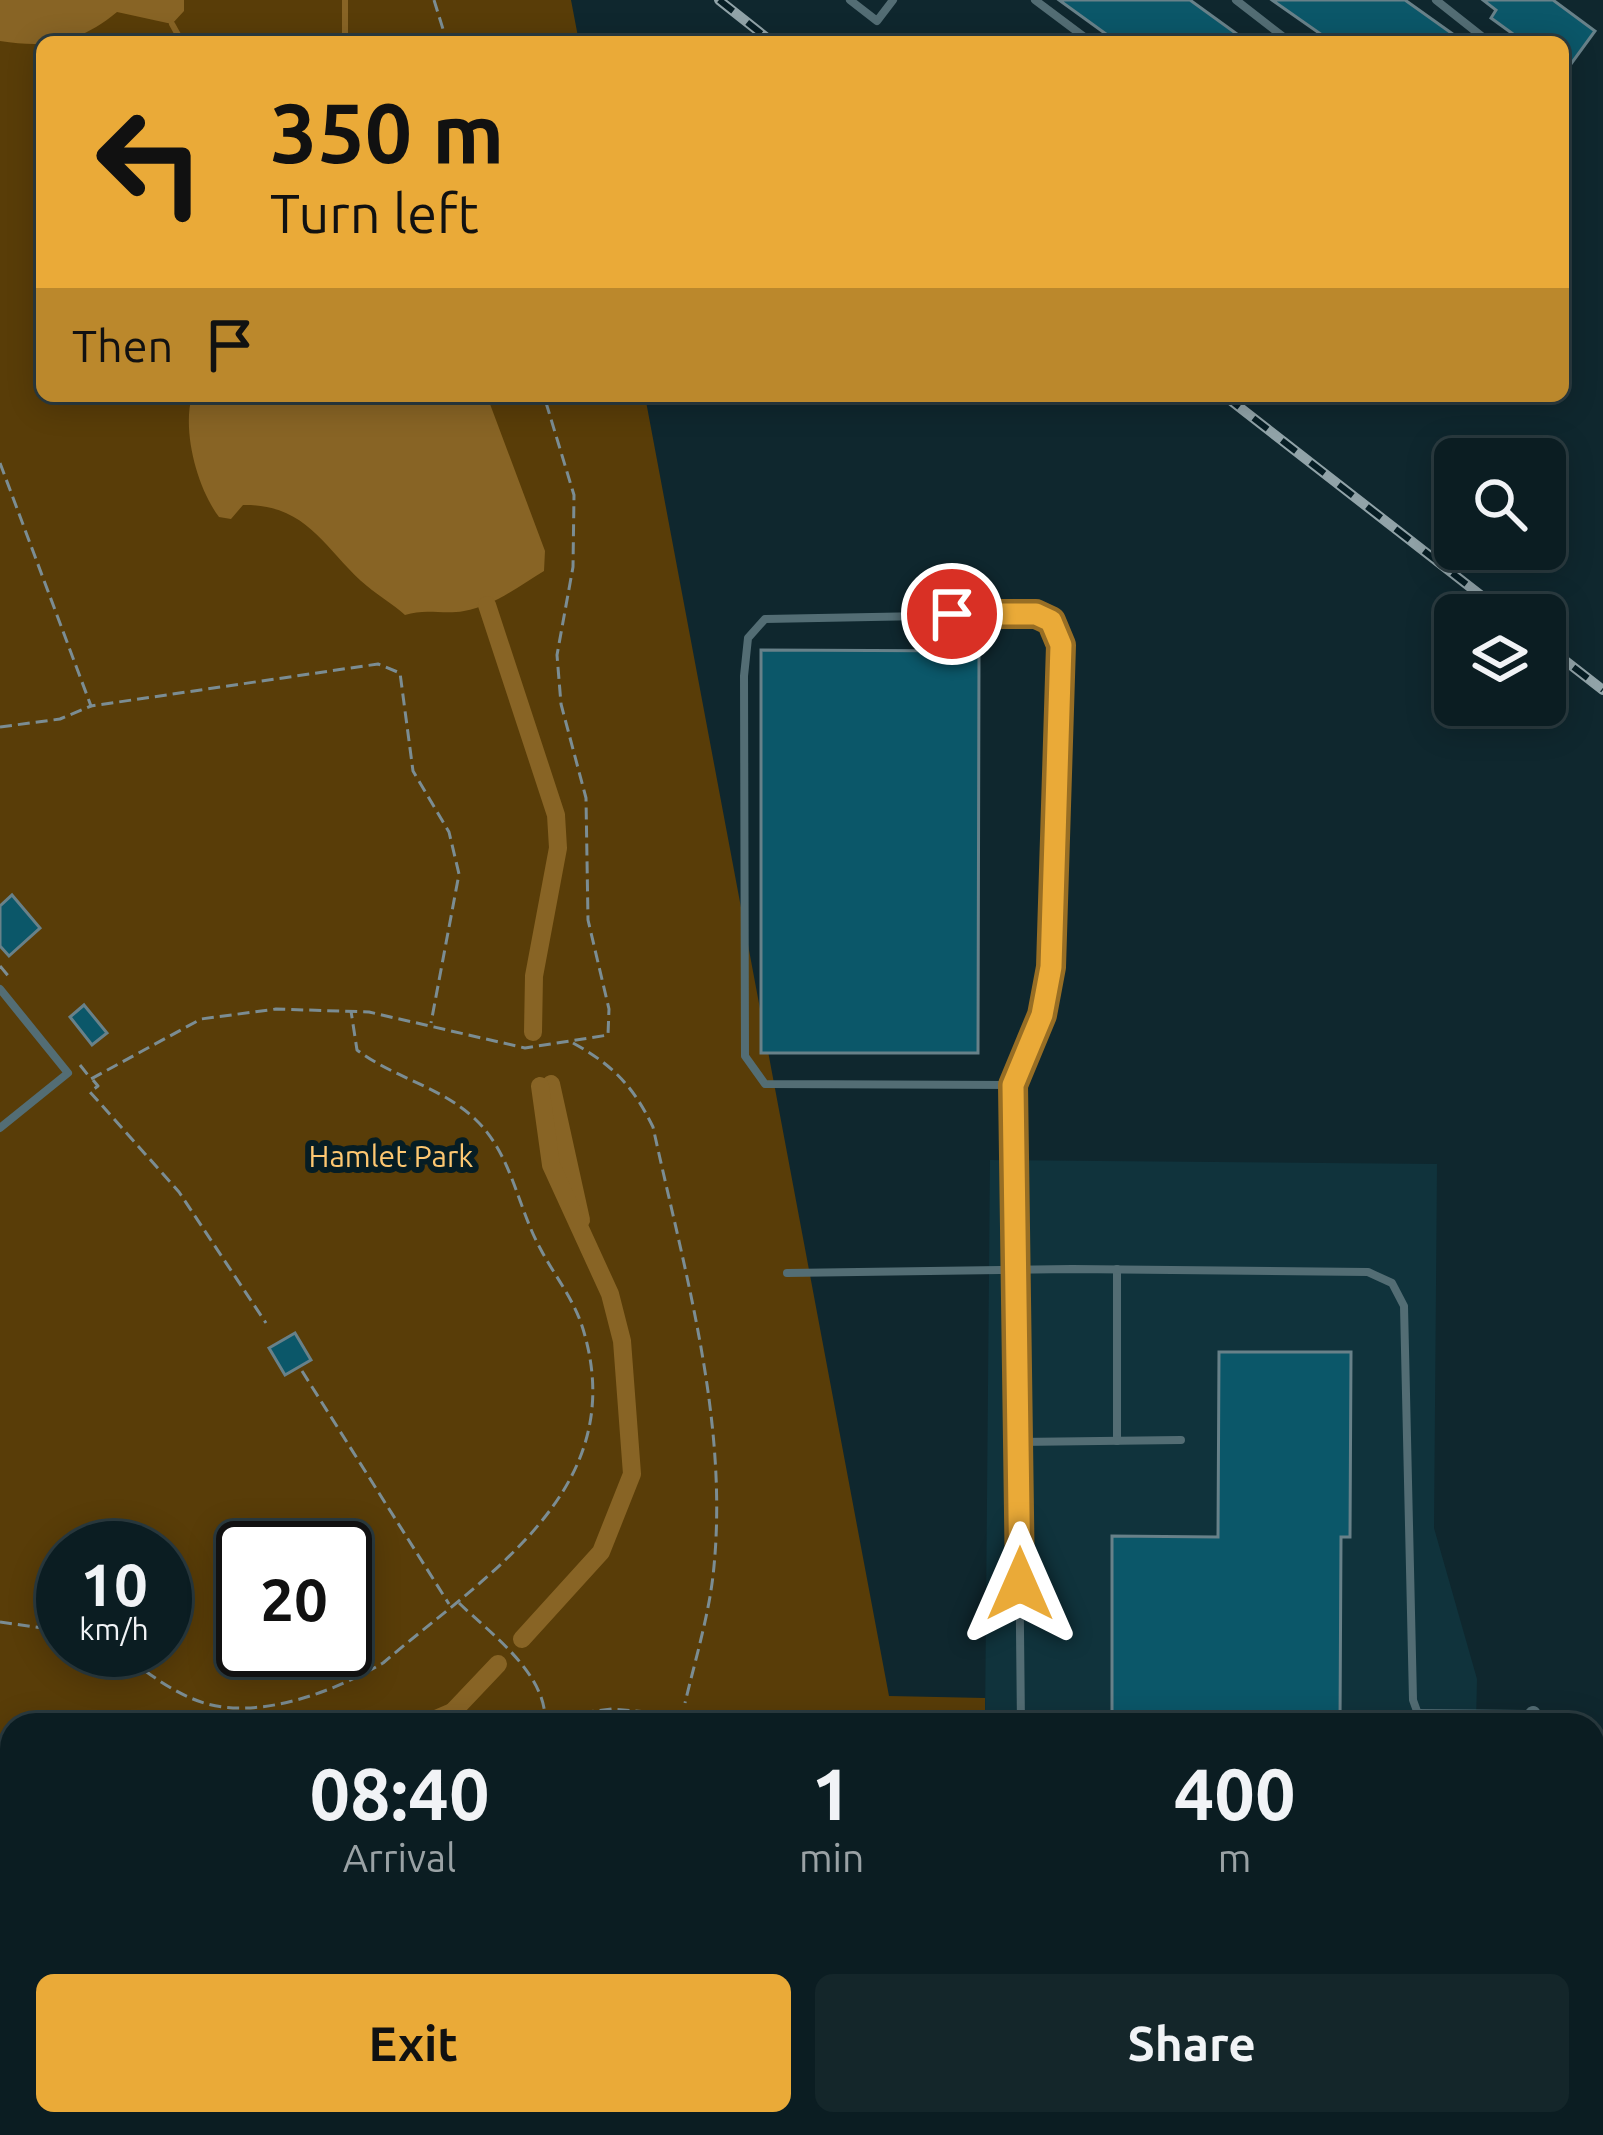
<!DOCTYPE html>
<html lang="en">
<head>
<meta charset="utf-8">
<style>
	:root { --surface:#0b1d22; --page:#14262a; --text:#f1f3f6; --muted:#9aa2a5; --line:#2b3b40; --accent:#eaaa38 }
	body { margin:0; font-family:Ubuntu,sans-serif; background:var(--page); color:var(--text); height:100vh; display:flex; flex-direction:column; font-size:45px; white-space:nowrap }
	* { box-sizing:border-box; margin:0 }
	p { font-size:39px; color:var(--muted) }
	.icon { flex:none; width:66px; height:66px; fill:none; stroke:currentColor; stroke-width:2; stroke-linecap:round; stroke-linejoin:round }
	.map { position:relative; flex:1; overflow:hidden }
	.side { position:absolute; left:0px; top:1713px; width:1605px; height:423px; display:flex; flex-direction:column; background:var(--surface); border-radius:36px 36px 0 0; box-shadow:0 6px 30px #0003,0 0 0 3px var(--line) }
	.side>* { flex:none }
	.banner { position:absolute; left:36px; top:36px; width:1533px; height:366px; border-radius:18px; box-shadow:0 6px 30px #0003,0 0 0 3px var(--line); background:#eaaa38; color:#111; overflow:hidden }
	.buttons { position:absolute; left:1434px; top:438px; display:grid; gap:24px }
	.buttons a { display:grid; place-items:center; width:132px; height:132px; border-radius:18px; background:var(--surface); box-shadow:0 6px 30px #0003,0 0 0 3px var(--line); font-size:60px }
	.speed { position:absolute; left:36px; top:1521px; display:flex; gap:24px; font-size:60px; font-weight:700; text-align:center }
	.speed>* { display:grid; place-content:center; width:156px; height:156px; border-radius:50%; background:var(--surface); box-shadow:0 6px 30px #0003,0 0 0 3px var(--line); line-height:1 }
	.speed small { font-size:30px; font-weight:400 }
	.speed .limit { border:6px solid #111; border-radius:18px; background:#fff; color:#111 }
	.pin { position:absolute; display:grid; place-items:center; width:102px; height:102px; color:#fff; margin:-51px; border:6px solid #fff; border-radius:50%; box-shadow:0 3px 12px #0007 }
	.me { position:absolute; width:132px; margin:-66px; rotate:0deg; stroke-linejoin:round; filter:drop-shadow(0 0 9px #0008) }
	.turn { display:flex; align-items:center; gap:42px; height:252px; padding:0 36px; font-size:54px }
	.turn .icon { width:156px; height:156px; stroke-width:2.5 }
	.turn b { display:block; font-size:84px; line-height:102px }
	.then { display:flex; align-items:center; height:114px; padding:0 36px; background:#0003; gap:24px; font-size:45px }
	.eta { display:flex; justify-content:space-evenly; align-items:center; height:204px; text-align:center }
	.eta b { font-size:72px; font-weight:700; line-height:84px }
	.cta { display:flex; gap:24px; margin-top:auto; padding:24px 36px }
	.cta a { flex:1; height:138px; border-radius:18px; background:var(--accent); color:#111; font-size:48px; font-weight:700; line-height:138px; text-align:center }
	.cta a+a { background:var(--page); color:var(--text) }
	.map>svg:first-child { display:block }
	.built { fill:#10333c }
	.green { fill:#593d08; fill-rule:evenodd }
	.water { fill:#886425 }
	.lines { fill:none; stroke-linecap:round; stroke-linejoin:round }
	.stream { stroke:#886425; stroke-width:6 }
	.canal { stroke:#886425; stroke-width:18 }
	.building { fill:#0b5769; stroke:#688189; stroke-width:3 }
	.path { stroke:#7b8d93; stroke-width:3; stroke-dasharray:12 6; stroke-linecap:butt }
	.lane { stroke:#536d74; stroke-width:8 }
	.street { stroke:#536d74; stroke-width:16 }
	.rail-casing { stroke:#91a3a8; stroke-width:10 }
	.rail { stroke:#061d24; stroke-width:6; stroke-dasharray:18; stroke-linecap:butt }
	.route-casing { stroke:#986e24; stroke-width:30 }
	.route { stroke:#eaaa38; stroke-width:21 }
	.labels { text-anchor:middle; stroke-width:12; stroke-linejoin:round; paint-order:stroke }
	.park-label { font-size:30px; fill:#fdc771; stroke:#061d24 }
</style>
</head>
<body>
<div class="map">
<svg width="1603" height="2135" viewBox="0 0 1603 2135">
	<rect width="100%" height="100%" fill="#0f272e"/>
	<!-- built -->
	<path class="built" d="M990,1160L1437,1164L1434,1528L1477,1679L1476,1725H985Z"/>
	<!-- green -->
	<path class="green" d="M0,0H571L579,42H42V396H645L889,1696L985,1698V1725H12V2124H982L981,2135H0ZM63,1548H165V1650H63ZM243,1548H345V1650H243Z"/>
	<!-- water -->
	<g class="water">
		<path d="M0,0H184V11L172,24L117,12C78,44 47,48 0,41Z"/>
		<path d="M192,396H487L545,551L544,571C519,586 494,606 464,611C443,615 426,608 405,615C393,604 379,596 367,586C325,551 309,504 243,505L231,519L219,517C197,488 182,431 192,396Z"/>
		<path d="M455,1701L460,1725H323L338,1716H420Z"/>
		<path d="M12,1925V2124L120,2135L0,2133V1953Z"/>
	</g>
	<g class="lines">
		<!-- stream -->
		<g class="stream">
			<path d="M172,24L182,42"/>
			<path d="M345,42V0"/>
		</g>
		<!-- canal -->
		<g class="canal">
			<path d="M487,605L556,815L558,848L534,976L533,1032"/>
			<path d="M551,1084L581,1220"/>
			<path d="M522,1639L601,1552L632,1474L622,1341L610,1294L551,1165L540,1086"/>
			<path d="M443,1722L498,1664"/>
		</g>
	</g>
	<!-- building -->
	<g class="building">
		<path d="M1059,0H1190L1248,42H1117Z"/>
		<path d="M1272,0H1405L1464,42H1332Z"/>
		<path d="M1483,0H1553L1595,31L1563,75V42H1524L1491,18L1496,10Z"/>
		<path d="M761,650L979,651L978,1053H761Z"/>
		<path d="M12,895L40,928L9,956L0,946V906Z"/>
		<path d="M84,1005L107,1033L92,1045L70,1017Z"/>
		<path d="M295,1333L311,1360L285,1375L269,1348Z"/>
		<path d="M1219,1352H1351L1350,1537H1341L1340,1725H1112V1536L1218,1537Z"/>
	</g>
	<g class="lines">
		<!-- path -->
		<g class="path">
			<path d="M434,0L447,42"/>
			<path d="M0,463L91,706L378,664L400,673L413,771L449,832L459,874L431,1023"/>
			<path d="M0,727L60,719L91,706"/>
			<path d="M0,966L10,978"/>
			<path d="M573,1043C613,1065 633,1086 653,1127C685,1274 730,1424 713,1576C708,1618 695,1661 685,1703"/>
			<path d="M80,1065L91,1079L201,1019L276,1009L369,1012L525,1048L608,1035L609,1009L588,920L586,798L561,704L557,655L573,567L574,495L544,396"/>
			<path d="M93,1080L98,1086L90,1092L179,1192L266,1323"/>
			<path d="M302,1371L449,1604"/>
			<path d="M459,1603C491,1634 549,1675 545,1725"/>
			<path d="M0,1622L63,1631"/>
			<path d="M117,1650C144,1670 172,1693 204,1703C261,1720 335,1691 383,1663C487,1574 632,1489 583,1329C574,1299 554,1275 540,1248C517,1206 512,1154 475,1119C440,1086 394,1078 357,1050L351,1011"/>
			<path d="M546,1717L612,1709L669,1714"/>
			<path d="M696,1718L719,1725"/>
			<path d="M950,2124L951,2135"/>
		</g>
		<!-- lane -->
		<g class="lane">
			<path d="M850,0L877,21L893,0"/>
			<path d="M1035,0L1091,42"/>
			<path d="M1236,0L1290,42"/>
			<path d="M1436,0L1489,42"/>
			<path d="M1563,106V132"/>
			<path d="M0,989L68,1073L0,1128"/>
			<path d="M1013,1085L765,1084L745,1056L744,676L748,638L765,619L1036,614L1051,621L1061,645L1051,967L1042,1015L1013,1085L1018,1442"/>
			<path d="M1117,1269V1441"/>
			<path d="M787,1273L1072,1269L1368,1272L1392,1283L1404,1306L1413,1700L1422,1725"/>
			<path d="M1418,1713L1531,1714"/>
			<path d="M681,1725L683,1716"/>
			<path d="M1021,1725L1018,1442L1181,1440"/>
			<path d="M925,2124L927,2135"/>
			<path d="M1025,2124V2135"/>
			<path d="M1404,2124L1405,2135"/>
		</g>
		<!-- street -->
		<g class="street">
			<path d="M1526,1725L1533,1714"/>
			<path d="M1498,2135V2124"/>
		</g>
		<!-- rail casing -->
		<g class="rail-casing">
			<g id="rail">
				<path d="M719,0L772,42"/>
				<path d="M1225,396L1506,615"/>
				<path d="M1545,645L1603,690"/>
			</g>
		</g>
		<!-- rail -->
		<use href="#rail" class="rail"/>
	</g>
	<g class="lines">
		<!-- route casing -->
		<g class="route-casing">
			<path id="route" d="M952,614H1036L1051,621L1061,645L1051,967L1042,1015L1013,1085L1020,1584"/>
		</g>
		<!-- route -->
		<use href="#route" class="route"/>
	</g>
	<g class="labels">
		<!-- park labels -->
		<g class="park-label">
			<text x="391" y="1167">Hamlet Park</text>
		</g>
	</g>
</svg>
<div class="buttons">
<a><svg class="icon" aria-label="search" viewBox="0 0 24 24"><circle cx="10" cy="10" r="6"/><path d="M15 15l6 6"/></svg></a>
<a><svg class="icon" aria-label="layers" viewBox="0 0 24 24"><path d="M12 4l9 5-9 5-9-5zM3 14l9 5 9-5"/></svg></a>
</div>
<div class="speed"><div>10<small>km/h</small></div><div class="limit">20</div></div>
<div class="pin" style="left:952px;top:614px;background:#d93025"><svg class="icon" aria-label="arrive" viewBox="0 0 24 24"><path d="M6 21V4h12l-3 4 3 4H6"/></svg></div>
<svg class="me" style="left:1020px;top:1584px" viewBox="-20 -20 40 40"><path d="M0-17L14 15 0 8-14 15z" fill="#eaaa38" stroke="#fff" stroke-width="4"/></svg>
<div class="banner">
<div class="turn"><svg class="icon" aria-label="left" viewBox="0 0 24 24"><path d="M17 20v-9H6M10 6l-5 5 5 5"/></svg><div><b>350 m</b>Turn left</div></div>
<div class="then">Then<svg class="icon" aria-label="arrive" viewBox="0 0 24 24"><path d="M6 21V4h12l-3 4 3 4H6"/></svg></div>
</div>
<section class="side">
<div class="eta">
<div><b>08:40</b><p>Arrival</p></div>
<div><b>1</b><p>min</p></div>
<div><b>400</b><p>m</p></div>
</div>
<div class="cta"><a>Exit</a><a>Share</a></div>
</section>
</div>
</body>
</html>
